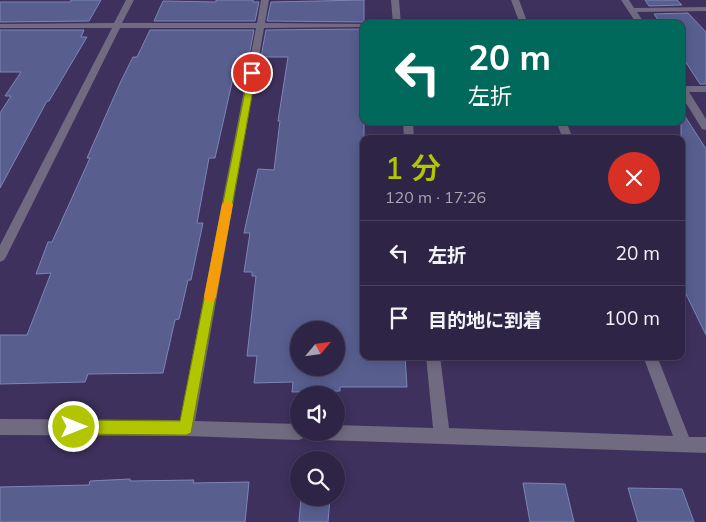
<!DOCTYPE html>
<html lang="ja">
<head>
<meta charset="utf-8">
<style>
	:root { --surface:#2e2546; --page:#362d4d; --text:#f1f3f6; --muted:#a7a5b3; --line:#49425f; --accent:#b1c500 }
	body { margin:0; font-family:Mulish,"Noto Sans JP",sans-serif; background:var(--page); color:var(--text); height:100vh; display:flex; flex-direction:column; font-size:19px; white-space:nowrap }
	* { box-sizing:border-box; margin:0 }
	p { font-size:16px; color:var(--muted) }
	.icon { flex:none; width:28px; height:28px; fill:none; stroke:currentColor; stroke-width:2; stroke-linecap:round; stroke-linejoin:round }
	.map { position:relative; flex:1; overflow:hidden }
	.sheet { position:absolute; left:360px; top:135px; width:325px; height:225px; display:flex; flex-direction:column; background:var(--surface); border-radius:10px; box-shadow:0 2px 12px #0003,0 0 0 1px var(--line) }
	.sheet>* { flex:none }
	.banner { position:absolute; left:360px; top:20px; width:325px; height:105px; border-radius:10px; box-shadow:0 2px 12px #0003,0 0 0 1px var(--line); background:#00695c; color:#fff; overflow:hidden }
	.needle { width:32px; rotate:61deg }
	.controls { position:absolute; left:290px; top:321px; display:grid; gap:10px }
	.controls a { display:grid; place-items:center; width:55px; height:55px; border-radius:50%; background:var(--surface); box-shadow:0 2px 12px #0003,0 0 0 1px var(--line); font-size:25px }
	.pin { position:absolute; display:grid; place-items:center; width:42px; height:42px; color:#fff; margin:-21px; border:2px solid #fff; border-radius:50%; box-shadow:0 1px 5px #0007 }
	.me { position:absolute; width:55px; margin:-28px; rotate:90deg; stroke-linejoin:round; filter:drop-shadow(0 0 4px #0008) }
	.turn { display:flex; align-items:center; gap:18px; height:105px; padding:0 25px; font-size:22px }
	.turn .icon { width:65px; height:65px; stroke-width:2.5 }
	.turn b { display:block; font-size:35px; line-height:42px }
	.round { display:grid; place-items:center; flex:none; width:52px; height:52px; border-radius:26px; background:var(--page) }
	.head { display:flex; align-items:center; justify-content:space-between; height:85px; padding:0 25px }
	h1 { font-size:30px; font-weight:600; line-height:38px; color:var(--accent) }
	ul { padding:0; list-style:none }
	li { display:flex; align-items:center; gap:15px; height:65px; padding:0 25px; border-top:1px solid var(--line) }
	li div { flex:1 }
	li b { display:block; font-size:19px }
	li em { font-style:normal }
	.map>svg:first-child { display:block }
	.building { fill:#585f8f; stroke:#7d85b7; fill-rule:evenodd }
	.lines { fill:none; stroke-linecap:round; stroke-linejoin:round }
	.street { fill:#706b81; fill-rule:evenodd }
	.route { fill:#b1c500; stroke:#738000 }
	.slow { fill:#f59e0b }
</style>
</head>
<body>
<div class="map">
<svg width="706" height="522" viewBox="0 0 706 522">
	<rect width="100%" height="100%" fill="#3e315d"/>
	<!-- building -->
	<g class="building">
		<path d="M71,0H101L89,21L0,22V2H70Z"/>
		<path d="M216,0H253V2H259L255,21H154L163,1L216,2Z"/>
		<path d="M364,0V22L267,21L271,2Z"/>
		<path d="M645,0H677L682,5L649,6Z"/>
		<path d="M688,13L706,32V84H700L681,55V24H661L654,14Z"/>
		<path d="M364,29V356H405L407,387H340V391L292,392L293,382L254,383L257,356H247L256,276H252V272H244L250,233H244L258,169L274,170L280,121H278L288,57H261L266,30ZM299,330H336V368H299Z"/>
		<path d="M0,30H84L81,37H87L49,101H47L0,188V113L11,96H5L21,72H0Z"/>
		<path d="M150,30H254L249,56H238L215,158H209L197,223H203L191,280H188L179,319L175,320L163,373L88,374L85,382L0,384V335H27L51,273L36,274L48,242H52L90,158H87L121,81L133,57H137Z"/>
		<path d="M681,110L706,149V335L681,284Z"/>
		<path d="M130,479V481L194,480L193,483L249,482L245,522H0V487L89,485L90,481Z"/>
		<path d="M523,483L565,484L574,522H530Z"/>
		<path d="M628,488L682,489L694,522H638Z"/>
		<path d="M301,498H330L328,522H299Z"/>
	</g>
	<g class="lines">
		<!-- street -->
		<g class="street">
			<path d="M126,0H134L122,23H257L261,0H269L265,23L367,24H364V27L264,28L195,421L299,424V432H307L305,437L299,440L186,436L0,435V419L180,420L256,28H120L6,257L4,260L0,262V245L112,28H0V24L114,23Z"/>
			<path d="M391,0H399L401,24H393Z"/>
			<path d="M511,0H519L528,24H520Z"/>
			<path d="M621,0H629L634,8L706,7V11L637,12L645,24H637Z"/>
			<path d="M681,84L685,86H706V92H689L706,119V130L702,129L681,95Z"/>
			<path d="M403,121H413L414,139H404Z"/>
			<path d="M556,121H566L573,139H563Z"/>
			<path d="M426,356H440L449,428L673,436L643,356H657L689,437H706V453L323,440L317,437L315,432H336V425L433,428Z"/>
		</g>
	</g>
	<!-- route -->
	<path class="route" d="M249,71L256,73L191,433L186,435L74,434L69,432L67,427L69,422L74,420L180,421Z"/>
	<!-- slow -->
	<path class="slow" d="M227,200L233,204L216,297L214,301H206L204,297L222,204Z"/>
</svg>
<div class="controls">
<a><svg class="needle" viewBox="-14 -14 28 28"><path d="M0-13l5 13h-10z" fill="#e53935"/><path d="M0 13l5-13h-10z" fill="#a7a5b3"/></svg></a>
<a><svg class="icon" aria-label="sound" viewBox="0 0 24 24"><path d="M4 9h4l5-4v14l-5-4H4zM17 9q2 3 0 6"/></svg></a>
<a><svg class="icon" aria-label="search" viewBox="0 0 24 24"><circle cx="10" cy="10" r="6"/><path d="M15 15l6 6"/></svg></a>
</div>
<div class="pin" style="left:252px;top:73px;background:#d93025"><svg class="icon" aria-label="arrive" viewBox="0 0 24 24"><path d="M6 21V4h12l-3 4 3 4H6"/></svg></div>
<svg class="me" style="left:74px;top:427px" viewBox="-20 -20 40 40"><circle r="17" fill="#b1c500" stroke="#fff" stroke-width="3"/><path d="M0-11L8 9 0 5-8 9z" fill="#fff"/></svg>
<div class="banner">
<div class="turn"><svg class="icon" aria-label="left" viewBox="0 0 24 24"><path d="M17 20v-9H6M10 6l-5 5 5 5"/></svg><div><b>20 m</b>左折</div></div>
</div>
<section class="sheet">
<div class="head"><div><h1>1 分</h1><p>120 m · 17:26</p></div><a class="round" style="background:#d93025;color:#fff"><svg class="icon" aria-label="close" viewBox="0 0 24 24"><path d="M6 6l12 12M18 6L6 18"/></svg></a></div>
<ul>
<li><svg class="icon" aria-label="left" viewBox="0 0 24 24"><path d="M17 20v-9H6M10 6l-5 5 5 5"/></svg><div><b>左折</b></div><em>20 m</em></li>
<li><svg class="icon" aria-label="arrive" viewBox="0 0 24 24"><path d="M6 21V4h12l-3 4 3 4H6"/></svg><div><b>目的地に到着</b></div><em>100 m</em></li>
</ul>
</section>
</div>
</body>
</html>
